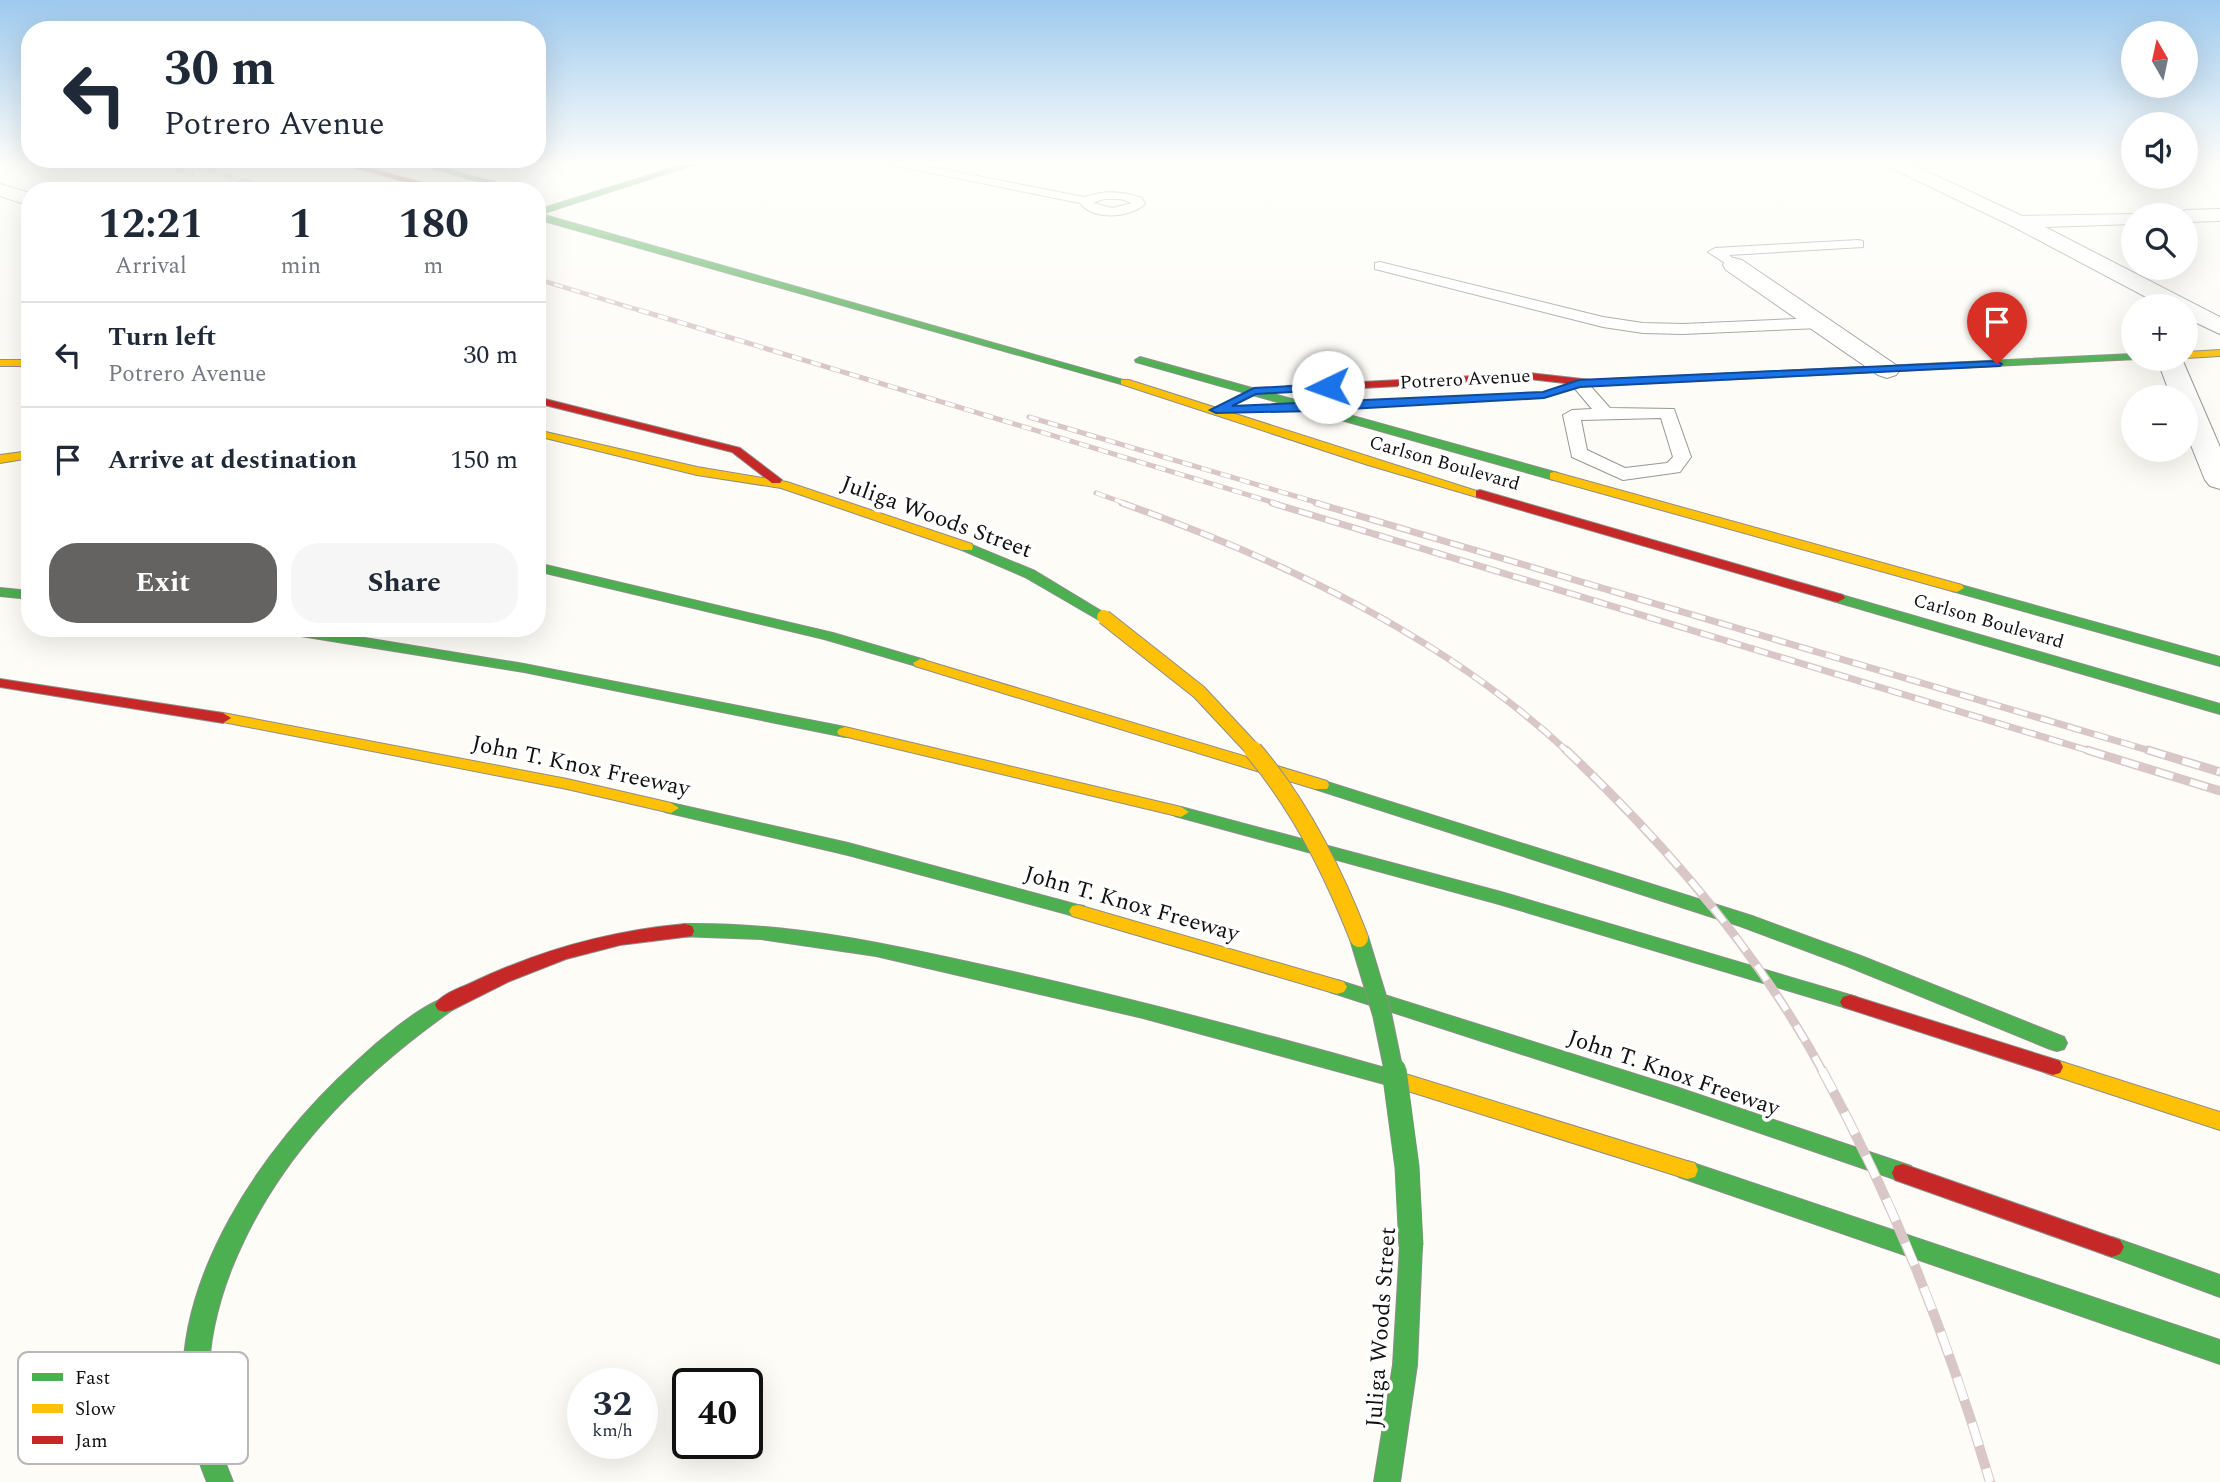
<!DOCTYPE html>
<html lang="en">
<head>
<meta charset="utf-8">
<style>
	:root { --surface:#fff; --page:#f6f6f7; --text:#1f2937; --muted:#747a83; --line:#e0e1e3; --accent:#646362 }
	body { margin:0; font-family:Spectral,serif; background:var(--page); color:var(--text); height:100vh; display:flex; flex-direction:column; font-size:26px; white-space:nowrap }
	* { box-sizing:border-box; margin:0 }
	p { font-size:23px; color:var(--muted) }
	.icon { flex:none; width:38px; height:38px; fill:none; stroke:currentColor; stroke-width:2; stroke-linecap:round; stroke-linejoin:round }
	.map { position:relative; flex:1; overflow:hidden }
	.side { position:absolute; left:21px; top:182px; width:525px; height:455px; display:flex; flex-direction:column; background:var(--surface); border-radius:28px; box-shadow:0 7px 28px #0002 }
	.side>* { flex:none }
	.guide { position:absolute; left:21px; top:21px; width:525px; height:147px; border-radius:28px; box-shadow:0 7px 28px #0002; background:#fff; color:var(--text); overflow:hidden }
	.needle { width:46px; rotate:351deg }
	.buttons { position:absolute; left:2121px; top:21px; display:grid; gap:14px }
	.buttons a { display:grid; place-items:center; width:77px; height:77px; border-radius:50%; background:var(--surface); box-shadow:0 7px 28px #0002; font-size:35px }
	.speed { position:absolute; left:567px; top:1368px; display:flex; gap:14px; font-size:35px; font-weight:700; text-align:center }
	.speed>* { display:grid; place-content:center; width:91px; height:91px; border-radius:50%; background:var(--surface); box-shadow:0 7px 28px #0002; line-height:1 }
	.speed small { font-size:18px; font-weight:400 }
	.speed .limit { border:4px solid #111; border-radius:10px; background:#fff; color:#111 }
	.pin { position:absolute; display:grid; place-items:center; width:60px; height:60px; color:#fff; margin:-72px -30px; border-radius:50% 50% 50% 0; rotate:-45deg; box-shadow:0 0 7px #0007 }
	.pin .icon { rotate:45deg }
	.me { position:absolute; width:77px; margin:-38px; rotate:267deg; stroke-linejoin:round; filter:drop-shadow(0 0 5px #0008) }
	.turn { display:flex; align-items:center; gap:24px; height:147px; padding:0 28px; font-size:32px }
	.turn .icon { width:91px; height:91px; stroke-width:2.5 }
	.turn b { display:block; font-size:49px; line-height:60px }
	.eta { display:flex; justify-content:space-evenly; align-items:center; height:119px; text-align:center }
	.eta b { font-size:42px; font-weight:700; line-height:49px }
	.cta { display:flex; gap:14px; margin-top:auto; padding:14px 28px }
	.cta a { flex:1; height:80px; border-radius:28px; background:var(--accent); color:#fff; font-size:28px; font-weight:700; line-height:80px; text-align:center }
	.cta a+a { background:var(--page); color:var(--text) }
	ul { padding:0; list-style:none }
	li { display:flex; align-items:center; gap:21px; height:105px; padding:0 28px; border-top:2px solid var(--line) }
	li div { flex:1 }
	li b { display:block; font-size:26px }
	li em { font-style:normal }
	.map>svg:first-child { display:block }
	.lines { fill:none; stroke-linecap:round; stroke-linejoin:round }
	.lane-casing { stroke:#979795; stroke-width:2 }
	.street-casing { stroke:#979795; stroke-width:2 }
	.fast-casing { stroke:#8e8d8b; stroke-width:2 }
	.slow-casing { stroke:#8e8d8b; stroke-width:2 }
	.jam-casing { stroke:#8e8d8b; stroke-width:2 }
	.lane { fill:#fffffe; fill-rule:evenodd }
	.street { fill:#fffffe; fill-rule:evenodd }
	.fast { fill:#4caf50; fill-rule:evenodd }
	.slow { fill:#ffc107; fill-rule:evenodd }
	.jam { fill:#c62828; fill-rule:evenodd }
	.rail-far4-casing { stroke:#d9c6c7; stroke-width:4.5 }
	.rail-far3-casing { stroke:#d9c6c7; stroke-width:5 }
	.rail-far2-casing { stroke:#d9c6c7; stroke-width:7 }
	.rail-far1-casing { stroke:#d9c6c7; stroke-width:9 }
	.rail-casing { stroke:#d9c6c7; stroke-width:10 }
	.rail-far4 { stroke:#fff; stroke-width:2.5; stroke-dasharray:9; stroke-linecap:butt }
	.rail-far3 { stroke:#fff; stroke-width:3.5; stroke-dasharray:10; stroke-linecap:butt }
	.rail-far2 { stroke:#fff; stroke-width:4.5; stroke-dasharray:14; stroke-linecap:butt }
	.rail-far1 { stroke:#fff; stroke-width:6; stroke-dasharray:18; stroke-linecap:butt }
	.rail { stroke:#fff; stroke-width:8; stroke-dasharray:24; stroke-linecap:butt }
	.fast-bridge-far1-casing { stroke:#8e8d8b; stroke-width:20; stroke-linecap:butt }
	.fast-bridge-casing { stroke:#8e8d8b; stroke-width:25; stroke-linecap:butt }
	.slow-bridge-far1-casing { stroke:#8e8d8b; stroke-width:16; stroke-linecap:butt }
	.slow-bridge-casing { stroke:#8e8d8b; stroke-width:20; stroke-linecap:butt }
	.fast-bridge-far1 { stroke:#4caf50; stroke-width:18 }
	.fast-bridge { stroke:#4caf50; stroke-width:24 }
	.slow-bridge-far1 { stroke:#ffc107; stroke-width:14 }
	.slow-bridge { stroke:#ffc107; stroke-width:18 }
	.route { fill:#1a73e8; stroke:#114b97; stroke-width:2 }
	.labels { text-anchor:middle; stroke-width:7; stroke-linejoin:round; paint-order:stroke }
	.far-street-label { font-size:19px; fill:#111; stroke:#fff }
	.street-label { font-size:23px; fill:#111; stroke:#fff }
	.key { fill:#fff; stroke:#b8b8b8; stroke-width:2 }
	.key-label { font-size:19px; fill:#111 }
</style>
</head>
<body>
<div class="map">
<svg width="2220" height="1482" viewBox="0 0 2220 1482">
	<rect width="100%" height="100%" fill="#fdfcf7"/>
	<g class="lines">
		<!-- lane casing -->
		<g class="lane-casing">
			<g id="lane">
				<path d="M886,162H906L1084,197C1106,190 1121,191 1142,198L1145,204C1130,218 1093,221 1080,203L891,165ZM1104,199H1120L1132,203L1112,208L1093,203Z"/>
				<path d="M1858,240L1863,241V247L1729,255L1741,265L1734,269L1708,252L1715,248Z"/>
				<path d="M1380,262L1603,317L1643,323L1683,324L1820,318L1828,323L1820,328L1683,334L1643,333L1603,327L1375,269V263Z"/>
				<path d="M1579,379L1585,380L1610,408L1674,409L1691,457L1680,472L1623,480L1572,457L1563,415L1572,410L1592,409L1571,384ZM1661,418L1673,457L1667,463L1625,468L1587,450L1581,420Z"/>
			</g>
		</g>
		<!-- street casing -->
		<g class="street-casing">
			<g id="street">
				<path d="M1884,162H1907L2022,216L2140,214L2133,215V224L2045,227L2220,317V334L2186,318V306H2163L2012,226L1887,166Z"/>
				<path d="M0,184L30,193V206L0,196Z"/>
				<path d="M2220,209V221L2186,222V215H2176L2186,210Z"/>
				<path d="M1734,258L1742,260L1896,365L1900,370L1896,375L1887,378L1878,375L1726,270L1723,265L1726,260Z"/>
				<path d="M2157,359H2182L2220,447V489L2210,486L2205,480L2186,433V397H2171Z"/>
			</g>
		</g>
		<!-- fast casing -->
		<g class="fast-casing">
			<g id="fast">
				<path d="M409,162H420L528,191H514Z"/>
				<path d="M692,162H702L541,214L1130,382L1121,384L537,219V210Z"/>
				<path d="M2133,354V359H2137L1591,386L1586,383L1591,380Z"/>
				<path d="M1140,357L1558,473L1560,476L1554,480L1550,479L1136,362L1135,360Z"/>
				<path d="M967,543L1035,571L1111,617L1104,621L1099,620L1025,577L962,550V544Z"/>
				<path d="M537,563L833,633L925,660L927,663L920,667L824,639L537,571Z"/>
				<path d="M1957,584L2220,657V666L1952,591L1950,588L1952,585Z"/>
				<path d="M0,588L30,591V599L0,596Z"/>
				<path d="M1838,594L2220,704V714L1833,601L1831,598Z"/>
				<path d="M269,628H304L524,664L845,727L853,732L845,737L524,672L276,632Z"/>
				<path d="M1321,780L1752,916L1861,956L2064,1037L2067,1043L2064,1049L2057,1051L2050,1049L1847,966L1740,926L1315,789L1313,785L1315,781Z"/>
				<path d="M671,803L848,843L1078,905L1084,906L1087,911L1084,916L1078,917L848,855L665,812L663,808L665,804Z"/>
				<path d="M1181,807L1501,892L1850,995L1857,997L1860,1002L1857,1007L1850,1009L1499,904L1175,816L1173,812Z"/>
				<path d="M685,924C796,922 902,947 1009,971C1140,1001 1270,1035 1399,1072L1406,1074L1409,1080L1406,1086L1399,1088L1143,1018L876,956L761,939L678,936L676,931L678,926Z"/>
				<path d="M1337,980L1676,1087L1911,1166L1914,1173L1911,1180L1903,1182L1673,1103L1330,992L1327,987L1330,982Z"/>
				<path d="M445,998L452,1000L455,1005L452,1010C356,1078 275,1159 231,1270C214,1314 204,1364 211,1411C214,1436 224,1459 233,1482H207C198,1459 189,1435 185,1411C168,1282 264,1145 355,1063C375,1044 419,1006 445,998Z"/>
				<path d="M1687,1161L2220,1340V1364L1679,1177L1676,1170L1679,1163Z"/>
				<path d="M1411,1236L1419,1239L1422,1246L1417,1365L1400,1482H1374L1393,1365L1400,1246L1403,1239Z"/>
				<path d="M2112,1237L2220,1275V1297L2104,1254L2100,1247L2104,1240Z"/>
			</g>
		</g>
		<!-- slow casing -->
		<g class="slow-casing">
			<g id="slow">
				<path d="M2220,350V356L2186,358V352Z"/>
				<rect x="0" y="360" width="30" height="6"/>
				<path d="M1121,380H1129L1486,494L1480,498L1368,465L1121,384Z"/>
				<path d="M537,430L697,467L787,482L972,544L973,547L972,550H962L781,488L697,475L537,436Z"/>
				<path d="M30,451V458L0,463V455Z"/>
				<path d="M1554,472L1962,585L1964,588L1957,592L1952,591L1550,479V473Z"/>
				<path d="M920,659L1327,781L1329,785L1327,789H1315L915,666L913,663Z"/>
				<path d="M223,713L567,779L671,803L679,808L671,813L567,789L218,721L215,718L218,715Z"/>
				<path d="M845,727L1181,807L1189,812L1181,817L839,735L837,732L839,729Z"/>
				<path d="M1078,905L1337,980L1344,982L1347,987L1344,992L1337,994L1072,916L1069,911L1072,906Z"/>
				<path d="M2053,1059L2220,1112V1130L2046,1073L2043,1067L2046,1061Z"/>
				<path d="M1399,1072L1687,1161L1695,1163L1698,1170L1695,1177L1687,1179L1392,1086L1389,1080L1392,1074Z"/>
			</g>
		</g>
		<!-- jam casing -->
		<g class="jam-casing">
			<g id="jam">
				<path d="M335,162H346L445,189L439,191Z"/>
				<path d="M1529,373L1591,380L1596,383L1591,386L1529,379L1287,392L1282,389L1287,386Z"/>
				<path d="M537,397L740,448L782,480L780,483H772L732,452L537,403Z"/>
				<path d="M1480,490L1843,595L1845,598L1838,602L1833,601L1476,497V491Z"/>
				<path d="M0,679L223,713L231,718L223,723L0,687Z"/>
				<path d="M685,924L692,926L694,931L692,936L620,945L566,959L510,981L452,1010L445,1012L438,1010L435,1005C441,994 460,988 471,983C540,950 609,931 685,924Z"/>
				<path d="M1850,995L2060,1061L2063,1067L2060,1073L2053,1075L1843,1007L1840,1002L1843,997Z"/>
				<path d="M1903,1164L2120,1240L2124,1247L2120,1254L2112,1257L1895,1180L1892,1173L1895,1166Z"/>
			</g>
		</g>
		<!-- lane -->
		<use href="#lane" class="lane"/>
		<!-- street -->
		<use href="#street" class="street"/>
		<!-- fast -->
		<use href="#fast" class="fast"/>
		<!-- slow -->
		<use href="#slow" class="slow"/>
		<!-- jam -->
		<use href="#jam" class="jam"/>
		<!-- rail-far4 casing -->
		<g class="rail-far4-casing">
			<g id="rail-far4">
				<path d="M151,162L192,174"/>
				<path d="M181,162L279,191"/>
				<path d="M537,279L645,312"/>
			</g>
		</g>
		<!-- rail-far3 casing -->
		<g class="rail-far3-casing">
			<g id="rail-far3">
				<path d="M639,310L1278,504"/>
				<path d="M1029,417L1322,504"/>
				<path d="M1096,493L1127,504"/>
			</g>
		</g>
		<!-- rail-far2 casing -->
		<g class="rail-far2-casing">
			<g id="rail-far2">
				<path d="M1122,503C1282,560 1442,635 1568,752"/>
				<path d="M1272,503L2093,752"/>
				<path d="M1316,503L2154,752"/>
			</g>
		</g>
		<!-- rail-far1 casing -->
		<g class="rail-far1-casing">
			<g id="rail-far1">
				<path d="M1566,750C1666,844 1757,950 1823,1072"/>
				<path d="M2087,750L2220,791"/>
				<path d="M2148,750L2220,772"/>
			</g>
		</g>
		<!-- rail casing -->
		<g class="rail-casing">
			<path id="rail" d="M1822,1070C1894,1202 1948,1338 1990,1482"/>
		</g>
		<!-- rail-far4 -->
		<use href="#rail-far4" class="rail-far4"/>
		<!-- rail-far3 -->
		<use href="#rail-far3" class="rail-far3"/>
		<!-- rail-far2 -->
		<use href="#rail-far2" class="rail-far2"/>
		<!-- rail-far1 -->
		<use href="#rail-far1" class="rail-far1"/>
		<!-- rail -->
		<use href="#rail" class="rail"/>
		<!-- fast-bridge-far1 casing -->
		<g class="fast-bridge-far1-casing">
			<path id="fast-bridge-far1" d="M1359,938L1382,1014L1394,1072"/>
		</g>
		<!-- fast-bridge casing -->
		<g class="fast-bridge-casing">
			<path id="fast-bridge" d="M1394,1070L1407,1167L1411,1246"/>
		</g>
		<!-- slow-bridge-far1 casing -->
		<g class="slow-bridge-far1-casing">
			<path id="slow-bridge-far1" d="M1104,617L1199,692L1255,752"/>
		</g>
		<!-- slow-bridge casing -->
		<g class="slow-bridge-casing">
			<path id="slow-bridge" d="M1253,750C1300,805 1333,871 1359,938"/>
		</g>
		<!-- fast-bridge-far1 -->
		<use href="#fast-bridge-far1" class="fast-bridge-far1"/>
		<!-- fast-bridge -->
		<use href="#fast-bridge" class="fast-bridge"/>
		<!-- slow-bridge-far1 -->
		<use href="#slow-bridge-far1" class="slow-bridge-far1"/>
		<!-- slow-bridge -->
		<use href="#slow-bridge" class="slow-bridge"/>
	</g>
	<!-- sky -->
	<linearGradient id="sky" x2="0" y2="1"><stop stop-color="#9dc9ee"/><stop offset="0.44" stop-color="#fefefb"/><stop offset="1" stop-color="#fefefb" stop-opacity="0"/></linearGradient>
	<rect width="2220" height="369" fill="url(#sky)"/>
	<!-- route -->
	<path class="route" d="M1997,361L2002,364L2000,366L1580,387L1544,398L1314,411L1216,413L1210,410L1254,388L1328,384L1334,387L1328,390L1256,394L1232,406L1543,392L1579,380Z"/>
	<g class="labels">
		<!-- far-street labels -->
		<g class="far-street-label">
			<text transform="translate(1465 378) rotate(-3)" y="7">Potrero Avenue</text>
			<text transform="translate(1445 462) rotate(16)" y="7">Carlson Boulevard</text>
			<text transform="translate(1989 620) rotate(16)" y="7">Carlson Boulevard</text>
		</g>
		<!-- street labels -->
		<g class="street-label">
			<text transform="translate(937 516) rotate(20)" y="8">Juliga Woods Street</text>
			<text transform="translate(581 765) rotate(12)" y="8">John T. Knox Freeway</text>
			<text transform="translate(1132 903) rotate(16)" y="8">John T. Knox Freeway</text>
			<text transform="translate(1674 1072) rotate(19)" y="8">John T. Knox Freeway</text>
			<text transform="translate(1380 1327) rotate(-86)" y="8">Juliga Woods Street</text>
		</g>
	</g>
	<!-- legend -->
	<rect x="18" y="1352" width="230" height="112" rx="10" class="key"/>
	<rect x="32" y="1373" width="31" height="8" fill="#4caf50"/>
	<rect x="32" y="1404" width="31" height="9" fill="#ffc107"/>
	<rect x="32" y="1436" width="31" height="8" fill="#c62828"/>
	<g class="key-label">
		<text x="75" y="1384">Fast</text>
		<text x="75" y="1415">Slow</text>
		<text x="75" y="1447">Jam</text>
	</g>
</svg>
<div class="buttons">
<a><svg class="needle" viewBox="-14 -14 28 28"><path d="M0-13l5 13h-10z" fill="#e53935"/><path d="M0 13l5-13h-10z" fill="#747a83"/></svg></a>
<a><svg class="icon" aria-label="sound" viewBox="0 0 24 24"><path d="M4 9h4l5-4v14l-5-4H4zM17 9q2 3 0 6"/></svg></a>
<a><svg class="icon" aria-label="search" viewBox="0 0 24 24"><circle cx="10" cy="10" r="6"/><path d="M15 15l6 6"/></svg></a>
<a>+</a>
<a>−</a>
</div>
<div class="speed"><div>32<small>km/h</small></div><div class="limit">40</div></div>
<div class="pin" style="left:1997px;top:364px;background:#d93025"><svg class="icon" aria-label="arrive" viewBox="0 0 24 24"><path d="M6 21V4h12l-3 4 3 4H6"/></svg></div>
<svg class="me" style="left:1328px;top:387px" viewBox="-20 -20 40 40"><circle r="19" fill="#fff"/><path d="M0-13L10 11 0 6-10 11z" fill="#1a73e8"/></svg>
<div class="guide">
<div class="turn"><svg class="icon" aria-label="left" viewBox="0 0 24 24"><path d="M17 20v-9H6M10 6l-5 5 5 5"/></svg><div><b>30 m</b>Potrero Avenue</div></div>
</div>
<section class="side">
<div class="eta">
<div><b>12:21</b><p>Arrival</p></div>
<div><b>1</b><p>min</p></div>
<div><b>180</b><p>m</p></div>
</div>
<ul>
<li><svg class="icon" aria-label="left" viewBox="0 0 24 24"><path d="M17 20v-9H6M10 6l-5 5 5 5"/></svg><div><b>Turn left</b><p>Potrero Avenue</p></div><em>30 m</em></li>
<li><svg class="icon" aria-label="arrive" viewBox="0 0 24 24"><path d="M6 21V4h12l-3 4 3 4H6"/></svg><div><b>Arrive at destination</b></div><em>150 m</em></li>
</ul>
<div class="cta"><a>Exit</a><a>Share</a></div>
</section>
</div>
</body>
</html>
